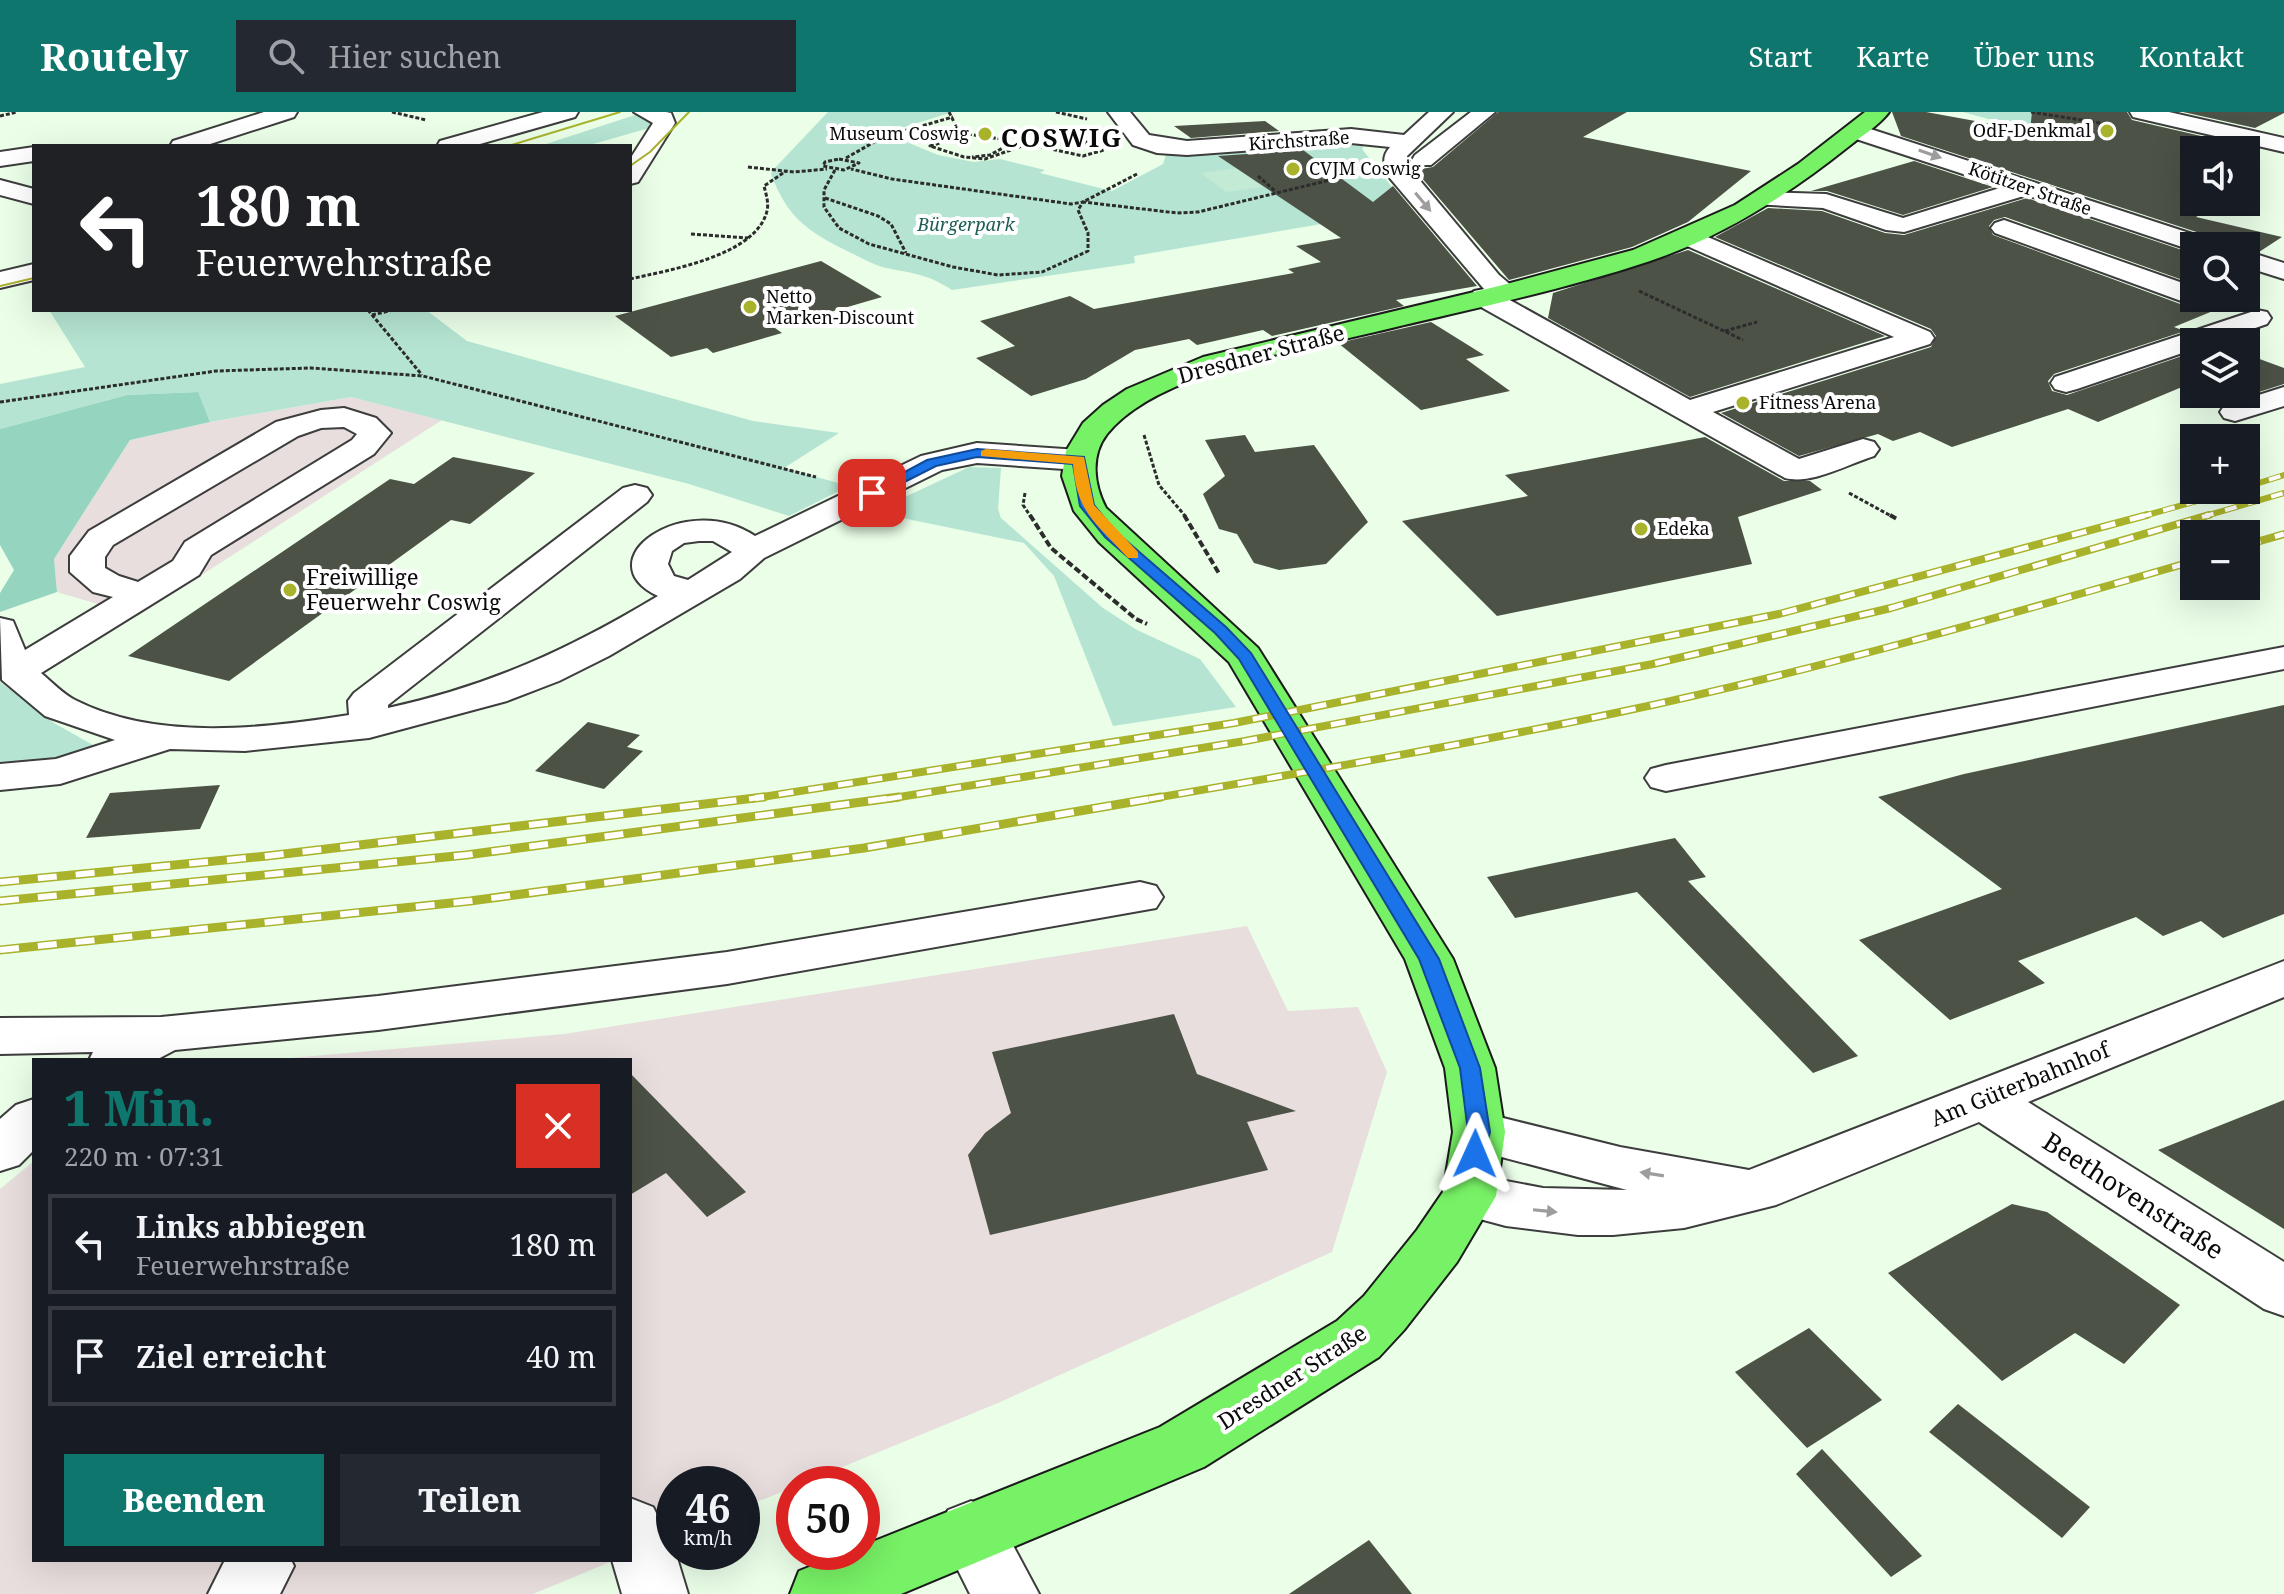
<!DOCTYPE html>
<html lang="de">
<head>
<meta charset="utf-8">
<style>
	:root { --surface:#171b24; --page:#242831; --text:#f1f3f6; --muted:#9ea1a6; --line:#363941; --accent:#0f766e }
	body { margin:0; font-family:"Noto Serif",serif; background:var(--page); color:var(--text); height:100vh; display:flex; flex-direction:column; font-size:30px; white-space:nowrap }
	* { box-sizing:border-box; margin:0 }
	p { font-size:26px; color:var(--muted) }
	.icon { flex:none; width:44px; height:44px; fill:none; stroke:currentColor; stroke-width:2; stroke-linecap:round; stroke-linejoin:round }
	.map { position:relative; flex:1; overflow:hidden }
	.drawer { position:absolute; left:32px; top:946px; width:600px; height:504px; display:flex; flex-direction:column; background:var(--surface); border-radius:0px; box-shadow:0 8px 32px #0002 }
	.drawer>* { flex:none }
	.guide { position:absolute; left:32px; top:32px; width:600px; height:168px; border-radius:0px; box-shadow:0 8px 32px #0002; background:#202124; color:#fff; overflow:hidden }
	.tools { position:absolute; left:2180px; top:24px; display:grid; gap:16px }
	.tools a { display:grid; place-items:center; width:80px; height:80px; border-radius:0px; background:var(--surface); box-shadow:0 8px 32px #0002; font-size:40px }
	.speed { position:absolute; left:656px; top:1354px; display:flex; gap:16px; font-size:40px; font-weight:700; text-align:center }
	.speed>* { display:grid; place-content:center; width:104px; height:104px; border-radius:50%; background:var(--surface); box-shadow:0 8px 32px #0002; line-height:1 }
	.speed small { font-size:20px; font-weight:400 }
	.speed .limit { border:12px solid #d22; background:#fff; color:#111 }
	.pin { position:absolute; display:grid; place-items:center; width:68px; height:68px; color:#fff; margin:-34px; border-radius:16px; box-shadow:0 4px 12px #0006 }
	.me { position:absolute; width:88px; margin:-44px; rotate:1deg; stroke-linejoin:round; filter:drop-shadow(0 0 6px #0008) }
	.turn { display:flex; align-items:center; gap:28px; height:168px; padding:0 32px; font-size:36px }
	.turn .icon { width:104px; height:104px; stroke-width:2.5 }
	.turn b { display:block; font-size:56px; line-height:68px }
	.round { display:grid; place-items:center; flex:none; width:84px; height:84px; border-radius:0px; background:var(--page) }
	.head { display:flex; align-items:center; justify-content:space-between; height:136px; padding:0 32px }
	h1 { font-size:48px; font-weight:800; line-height:60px; color:var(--accent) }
	.primary-button { display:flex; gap:16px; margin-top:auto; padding:16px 32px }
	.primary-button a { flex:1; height:92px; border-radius:0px; background:var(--accent); color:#fff; font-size:32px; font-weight:800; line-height:92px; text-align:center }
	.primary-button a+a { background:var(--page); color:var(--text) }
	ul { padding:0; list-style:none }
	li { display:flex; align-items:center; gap:24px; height:100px; margin:0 16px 12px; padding:0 16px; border:4px solid var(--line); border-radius:0px }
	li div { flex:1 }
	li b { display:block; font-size:30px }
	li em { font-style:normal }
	header { display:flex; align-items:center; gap:48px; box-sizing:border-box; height:112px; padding:0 40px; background:var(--accent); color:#fff }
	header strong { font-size:38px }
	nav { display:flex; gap:44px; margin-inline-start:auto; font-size:28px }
	.search { width:560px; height:72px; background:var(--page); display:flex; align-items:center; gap:20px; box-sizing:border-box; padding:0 28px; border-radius:0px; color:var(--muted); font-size:30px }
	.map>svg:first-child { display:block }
	.industrial { fill:#e9dede }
	.green { fill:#b5e5d2 }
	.forest { fill:#95d5c0 }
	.pitch { fill:#c3ead5 }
	.building { fill:#4d5247 }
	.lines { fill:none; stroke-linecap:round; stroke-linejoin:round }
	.minor-casing { stroke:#3d3d3d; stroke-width:4 }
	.major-casing { stroke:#1b1b1b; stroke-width:4 }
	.path-far1 { stroke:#2c2c2c; stroke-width:3; stroke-dasharray:4 2; stroke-linecap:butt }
	.path { stroke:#2c2c2c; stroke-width:4; stroke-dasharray:7 3; stroke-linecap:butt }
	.minor { fill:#fff; fill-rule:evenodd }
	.major { fill:#77f165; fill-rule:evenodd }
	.tram { stroke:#a9b22b; stroke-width:2 }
	.rail-far2-casing { stroke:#a9b22b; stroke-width:6 }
	.rail-far1-casing { stroke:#a9b22b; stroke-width:8 }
	.rail-casing { stroke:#a9b22b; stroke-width:9 }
	.rail-far2 { stroke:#fff; stroke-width:4; stroke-dasharray:12; stroke-linecap:butt }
	.rail-far1 { stroke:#fff; stroke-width:5; stroke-dasharray:15; stroke-linecap:butt }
	.rail { stroke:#fff; stroke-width:6; stroke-dasharray:19; stroke-linecap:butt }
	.oneway { fill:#9d9d9d }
	.route { fill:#1a73e8; stroke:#114b97; stroke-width:2 }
	.slow { fill:#f59e0b }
	.poi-dot { fill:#a9b22b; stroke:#fff; stroke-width:3 }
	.labels { text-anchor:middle; stroke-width:8; stroke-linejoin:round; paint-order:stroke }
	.far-poi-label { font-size:18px; fill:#0a0a0a; stroke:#fff; text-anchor:start }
	.far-street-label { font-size:18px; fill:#0a0a0a; stroke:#fff }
	.far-park-label { font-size:18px; font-style:italic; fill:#1f5d57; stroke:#fff }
	.street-label { font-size:22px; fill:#0a0a0a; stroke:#fff }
	.poi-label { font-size:22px; fill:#0a0a0a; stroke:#fff; text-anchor:start }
	.far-district-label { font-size:26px; font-weight:bold; letter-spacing:2px; fill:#0a0a0a; stroke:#fff }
	.near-street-label { font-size:26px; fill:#0a0a0a; stroke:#fff }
</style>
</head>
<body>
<header>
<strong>Routely</strong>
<div class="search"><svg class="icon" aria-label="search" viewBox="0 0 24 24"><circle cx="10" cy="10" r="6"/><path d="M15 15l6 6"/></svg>Hier suchen</div>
<nav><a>Start</a><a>Karte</a><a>Über uns</a><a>Kontakt</a></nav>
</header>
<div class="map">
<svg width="2284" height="1482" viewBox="0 0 2284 1482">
	<rect width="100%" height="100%" fill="#eafee8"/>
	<!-- industrial -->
	<g class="industrial">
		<path d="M351,285L442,308L138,504L57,480L54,447L130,328L210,310Z"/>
		<path d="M1247,814L1288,899L1358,895L1387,960L1332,1140L998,1291L801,1372H794V1375L742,1396V1372H674V1424L630,1442V948H268L564,922Z"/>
		<path d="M34,1049V1448H615L533,1482H0V1077Z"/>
	</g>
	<!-- green -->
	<g class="green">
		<path d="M828,0H953L885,21L938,43L974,50L1000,47L1045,58L1040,61L1112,79L1163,52L1167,40L1366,28L1362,37L1409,97L1134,144L1135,151L952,178C924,160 912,162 882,155C870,151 858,144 847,139C807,119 787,105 771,62L772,59Z"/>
		<path d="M1963,0H2092L2082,33Z"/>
		<path d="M638,2L653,10V15L586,34H540Z"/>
		<path d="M49,198H426L467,229L753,309L839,321L784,356L849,374L789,404L689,372L351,285L210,310L197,280L127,283L0,317V272L85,255Z"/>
		<path d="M969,355L1001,356L998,397L1001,406L1103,496L1137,518L1200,547L1236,595L1113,614L1054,464L1024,431L873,400Z"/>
		<path d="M0,570L54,611L109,642L0,665Z"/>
	</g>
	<!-- forest -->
	<path class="forest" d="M198,280L210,310L130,328L54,447L57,480L0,500V481L14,458L0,433V317L127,283Z"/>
	<!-- pitch -->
	<path class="pitch" d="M1238,56L1263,75L1226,80L1201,61Z"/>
	<!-- building -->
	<g class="building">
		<path d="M1498,0H1627L1583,25L1751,59L1688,110L1632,135L1509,168L1415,58L1433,55Z"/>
		<path d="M1892,0H1926L2030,19L2032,0H2127L2132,8L2253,36L2246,41V38H2194V90H2221L2196,105L2282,125L2259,140L2246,134H2221L2215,126L1901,24Z"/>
		<path d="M2183,0H2284V1L2255,16Z"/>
		<path d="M1265,9L1279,19L1191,26L1174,14Z"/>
		<path d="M1303,38L1373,90L1393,74L1477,174L1396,188L1404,194L1272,224L1263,218L1197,233L1189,227L1135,238L1086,267L1031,284L976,246L1015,234L980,209L1070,184L1094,197L1294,161L1288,157L1321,150L1296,134L1341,126L1218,44Z"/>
		<path d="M1914,49L1993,75L1903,103L1827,79H1811Z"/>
		<path d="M2027,86L2194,142V172L2005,105L1994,108L1989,114L1993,123L2183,193L2195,195L2209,186L2242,187L2174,215L2185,219L2054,262L2048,269L2052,279L2067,283L2194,240V270L2098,310L2068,297L1952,335L1920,320L1893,329L1878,322L1799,344L1721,301L1931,235L1936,224L1931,217L1715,125L1768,96L1822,99L1885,121L1904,123Z"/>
		<path d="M1688,138L1885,224L1690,285L1548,206L1553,181Z"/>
		<path d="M821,149L882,185L775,216L782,221L713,241L707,236L671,245L615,204Z"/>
		<path d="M1431,210L1484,243L1466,247L1510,279L1421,298L1338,231Z"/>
		<path d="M2246,242L2284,256V272L2237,287L2226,282H2246Z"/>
		<path d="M1245,323L1255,340L1314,333L1368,410L1326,452L1279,458L1254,451L1237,422L1219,417L1203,382L1225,364L1205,328Z"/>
		<path d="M1705,325L1784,369H1810L1822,378L1738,405L1752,452L1497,504L1402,409L1528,384L1505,363Z"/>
		<path d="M453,345L535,361L470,412L451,408L229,569L128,544L390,367L414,372Z"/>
		<path d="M2284,593V802L2223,826L2201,809L2163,824L2136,805L2018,849L2045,871L1950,908L1859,828L2002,777L1878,685L1964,662Z"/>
		<path d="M588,610L640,623L627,635L643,639L604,677L535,659Z"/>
		<path d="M220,673L200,717L86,726L110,681Z"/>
		<path d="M1675,726L1706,765L1688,769L1858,944L1813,961L1637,780L1515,806L1487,765Z"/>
		<path d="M1174,902L1197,962L1296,999L1247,1010L1268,1058L990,1123L968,1043L985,1021L1011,1001L992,940Z"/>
		<path d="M630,961L746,1080L707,1105L666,1061L630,1083Z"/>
		<path d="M2284,988V1117L2158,1038Z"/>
		<path d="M2012,1092L2047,1100L2180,1193L2124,1252L2075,1221L2002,1269L1888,1161Z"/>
		<path d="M1809,1216L1882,1288L1807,1336L1735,1260Z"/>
		<path d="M1958,1292L2090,1395L2062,1426L1929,1320Z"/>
		<path d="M1822,1337L1922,1444L1891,1465L1796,1362Z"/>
		<path d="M1369,1428L1412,1482H1289Z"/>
	</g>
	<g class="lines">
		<!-- minor casing -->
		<g class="minor-casing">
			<g id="minor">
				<path d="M264,0H297L294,5L204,34H170L173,29Z"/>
				<path d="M543,0H578L575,5L473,34H437L440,29Z"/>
				<path d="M634,0H666L671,1L675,11L638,70L630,72V47L653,11Z"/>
				<path d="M1108,0H1130L1149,23L1187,29L1351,17L1404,23L1429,0H1453L1407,44V53L1499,163L1519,180L1516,186L1508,187L1690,288L1894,225L1678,130L1674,125L1678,120H1696L1930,220L1934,226L1930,232L1713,300L1799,347L1863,327L1874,330L1879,337L1874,344C1848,352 1812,373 1785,366L1474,191L1470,185L1474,179L1484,177L1389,65C1384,54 1381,45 1390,35L1351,31L1187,43L1157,41L1133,33Z"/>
				<path d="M1471,0H1495L1431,53H1415L1412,48L1415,43Z"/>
				<path d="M2130,0H2169L2284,26V40L2133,5Z"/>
				<path d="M1855,12L2214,129L2218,134H2194V139L2027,83L1904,120L1886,118L1823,96L1753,92L1750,87L1753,82L1762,80L1826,82L1903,106L2003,75L1847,24L1844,19Z"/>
				<path d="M34,35V49L0,54V40Z"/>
				<path d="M0,68L34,77V92L0,83Z"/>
				<path d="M2004,108L2194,175V186H2206L2194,192L2184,190L1995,121L1991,116L1995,111Z"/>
				<path d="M2246,139L2284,151V167L2246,155Z"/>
				<path d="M34,152V168L0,176V160Z"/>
				<path d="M2257,198L2267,200L2271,206L2267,212L2214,230H2194V237L2077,277L2066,280L2055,277L2051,271L2055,265Z"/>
				<path d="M2284,275V294L2235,309L2224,306L2220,300L2224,294Z"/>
				<path d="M344,296L376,306L391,321L374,342L211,443L199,463L41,561C52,570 63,582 75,588C156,629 262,617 349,603L348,589L354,581L623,376L635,373L647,376L652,383L647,390L388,593V596C491,573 568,538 658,484C584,449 684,377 755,424L921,344L977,331L1079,338L1090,341L1095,348L1090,355L1079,358L977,351L942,358L764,446L740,467L609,544L559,569L507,589L369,626L245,639L170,637L60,672L0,678V652L56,647L115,628L45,604L2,568L0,506L13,509L25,538L113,485L93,480L70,460V444L89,419L276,310L321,298ZM344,315L357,322L352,328L185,430L173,449L138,470L119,464L105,456V445L113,433L298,324L321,316ZM699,429H713L732,440L688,468L674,464L668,452L672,439L684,431Z"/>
				<path d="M2284,535V557L1666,679L1651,675L1645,666L1651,657L1666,653Z"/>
				<path d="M1140,770L1156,774L1163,785L1156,796L727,872L378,918L175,938L156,948H89L93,940L0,942V906L161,905L378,884L727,840Z"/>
				<path d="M2284,849V885L2028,990L2284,1150V1204L2264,1197L1979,1010L1776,1093L1684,1116L1613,1123H1578L1506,1114L1450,1099L1442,1084L1450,1069L1469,1062L1543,1076L1627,1078L1460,1034L1453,1020L1460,1006L1479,1000L1620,1035L1749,1058Z"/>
				<path d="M34,987V1038L19,1053L0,1059V1007L16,993Z"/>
				<path d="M630,1386L653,1395L674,1436L688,1482H622L612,1448H630Z"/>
				<path d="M971,1389L994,1398L1039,1482H970L939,1420L948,1398Z"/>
				<path d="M225,1448H291L294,1454L280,1482H208Z"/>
			</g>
		</g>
		<!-- major casing -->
		<g class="major-casing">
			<path id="major" d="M1865,0H1889C1879,14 1861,24 1848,35C1788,83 1722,125 1650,149C1560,179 1466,198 1375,220C1300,238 1156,260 1107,322C1090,344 1094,373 1106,396L1258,536L1453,847L1495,956L1505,1020L1496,1084L1457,1150L1404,1218L1379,1245L1204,1355L901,1482H790L799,1459L847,1440H862V1434L1160,1315L1337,1209L1364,1184L1417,1118L1443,1080L1453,1020L1445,956L1405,847L1229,550L1099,430L1074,399L1062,364L1066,339L1083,311L1103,293L1127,277L1203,245L1499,174L1633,138L1735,93L1798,52Z"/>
		</g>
		<!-- path-far1 -->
		<g class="path-far1">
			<path d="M392,0L426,8"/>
			<path d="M949,0L956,14L968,22L930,34L964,45L985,47L1028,32L1083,44L1104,38"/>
			<path d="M1056,0L1087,7"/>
			<path d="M2031,0L2107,12"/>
			<path d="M0,4L17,0"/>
			<path d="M1070,17L1093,21L1094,26L1079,34L1049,28L1059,20Z"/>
			<path d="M968,22L1007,28L1010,32L990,43L972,45"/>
			<path d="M1043,35L1049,28"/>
			<path d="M846,46L883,25L953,5"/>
			<path d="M839,47L859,51L844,58L823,54L825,50Z"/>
			<path d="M748,55L794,60L827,57"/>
			<path d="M835,58L824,78V95L839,116L869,132L953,155L998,163L1042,160L1088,139V121L1078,98L1083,90L1071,92L892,67L851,57"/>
			<path d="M1137,62L1083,90L1177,101L1198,100L1359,61"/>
			<path d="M1258,64L1276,80"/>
			<path d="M825,86L878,104L891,112L906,141"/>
			<path d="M691,122L748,126"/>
			<path d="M630,167C669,158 756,144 767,99C769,91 766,82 764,74L786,59"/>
			<path d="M1639,179L1743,228"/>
			<path d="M368,198L422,263"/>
			<path d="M372,203L393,198"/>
			<path d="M1725,219L1757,210"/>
			<path d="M0,290L216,259L311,256L423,264L816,365"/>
			<path d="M1144,323L1159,373L1186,405"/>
			<path d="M1025,381L1023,393L1031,405"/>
			<path d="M1849,381L1893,405"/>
		</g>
		<!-- path -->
		<g class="path">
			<path d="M1030,403L1051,436L1136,507L1147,512"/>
			<path d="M1184,403L1220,463"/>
			<path d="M1890,403L1897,407"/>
		</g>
		<!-- minor -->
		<use href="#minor" class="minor"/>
		<!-- major -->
		<use href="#major" class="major"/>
		<!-- tram -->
		<g class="tram">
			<path d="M508,34L620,0"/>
			<path d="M630,54L650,40L689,0"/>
			<path d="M0,174L34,166"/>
		</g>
		<!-- rail-far2 casing -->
		<g class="rail-far2-casing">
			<g id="rail-far2">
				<path d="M2246,375L2284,363"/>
				<path d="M2140,405L2236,378"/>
				<path d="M2202,405L2284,381"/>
			</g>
		</g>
		<!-- rail-far1 casing -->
		<g class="rail-far1-casing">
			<g id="rail-far1">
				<path d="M2246,433L2284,422"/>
				<path d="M749,687L1234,611L1779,502L2147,403"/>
				<path d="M887,687L1245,629L1653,552L1891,496L2209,403"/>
				<path d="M1149,687C1306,660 1464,633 1620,600C1814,559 2004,504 2194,449"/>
			</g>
		</g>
		<!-- rail casing -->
		<g class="rail-casing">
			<g id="rail">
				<path d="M0,770L267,744L764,685"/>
				<path d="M0,789L466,743L899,685"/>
				<path d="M0,838L470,789L864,736L1161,685"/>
			</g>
		</g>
		<!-- rail-far2 -->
		<use href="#rail-far2" class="rail-far2"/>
		<!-- rail-far1 -->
		<use href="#rail-far1" class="rail-far1"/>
		<!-- rail -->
		<use href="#rail" class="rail"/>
	</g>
	<!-- one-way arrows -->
	<defs><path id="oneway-solid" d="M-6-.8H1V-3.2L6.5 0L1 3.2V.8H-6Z" transform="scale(2)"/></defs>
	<g class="oneway">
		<use href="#oneway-solid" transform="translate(1930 42) rotate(19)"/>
		<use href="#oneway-solid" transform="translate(1423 90) rotate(50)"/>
		<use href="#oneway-solid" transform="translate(1652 1062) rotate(-171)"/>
		<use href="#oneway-solid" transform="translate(1545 1099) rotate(6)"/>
	</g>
	<!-- route -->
	<path class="route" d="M977,337L1084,345L1094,393L1115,419L1226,515L1251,541L1439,847L1480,956L1490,1020L1483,1048L1475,1050L1468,1048L1464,1042L1468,1020L1460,956L1419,847L1239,547L1215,521L1105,425L1080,394L1073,352L977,345L936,354L877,384L866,381L927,348Z"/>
	<!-- slow -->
	<path class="slow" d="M986,337L1084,345L1094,393L1138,440V446H1128C1097,412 1076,400 1073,352L981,344V339Z"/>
	<!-- markers -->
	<g class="poi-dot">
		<circle cx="2107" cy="19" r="8"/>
		<circle cx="985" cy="22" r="8"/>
		<circle cx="1293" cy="57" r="8"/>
		<circle cx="750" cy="195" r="8"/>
		<circle cx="1743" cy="291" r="8"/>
		<circle cx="1641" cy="417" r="8"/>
		<circle cx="290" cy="478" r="8"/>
	</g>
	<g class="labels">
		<!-- far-poi labels -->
		<g class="far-poi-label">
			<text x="2091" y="25" text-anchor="end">OdF-Denkmal</text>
			<text x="969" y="28" text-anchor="end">Museum Coswig</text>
			<text x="1309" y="63">CVJM Coswig</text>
			<text x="766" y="191">Netto<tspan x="766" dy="21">Marken-Discount</tspan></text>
			<text x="1759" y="297">Fitness Arena</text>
			<text x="1657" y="423">Edeka</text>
		</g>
		<!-- far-street labels -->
		<g class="far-street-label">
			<text transform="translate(1299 29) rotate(-4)" y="6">Kirchstraße</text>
			<text transform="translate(2030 77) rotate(19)" y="6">Kötitzer Straße</text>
		</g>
		<!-- far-park labels -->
		<g class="far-park-label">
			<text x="966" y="119">Bürgerpark</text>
		</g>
		<!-- street labels -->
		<g class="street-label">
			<text transform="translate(1261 242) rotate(-15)" y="8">Dresdner Straße</text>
			<text transform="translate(2020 972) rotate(-22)" y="8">Am Güterbahnhof</text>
			<text transform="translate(1292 1265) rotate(-33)" y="8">Dresdner Straße</text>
		</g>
		<!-- poi labels -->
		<g class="poi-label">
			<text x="306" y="473">Freiwillige<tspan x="306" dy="25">Feuerwehr Coswig</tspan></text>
		</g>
		<!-- far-district labels -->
		<g class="far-district-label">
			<text x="1062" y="35">COSWIG</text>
		</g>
		<!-- near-street labels -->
		<g class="near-street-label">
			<text transform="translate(2133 1084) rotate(33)" y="9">Beethovenstraße</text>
		</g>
	</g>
</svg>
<div class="tools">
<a><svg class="icon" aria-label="sound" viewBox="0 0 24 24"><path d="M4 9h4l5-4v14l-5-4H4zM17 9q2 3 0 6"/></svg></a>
<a><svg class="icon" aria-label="search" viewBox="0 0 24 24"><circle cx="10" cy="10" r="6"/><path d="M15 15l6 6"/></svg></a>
<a><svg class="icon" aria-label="layers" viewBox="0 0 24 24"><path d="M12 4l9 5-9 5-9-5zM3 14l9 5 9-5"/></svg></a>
<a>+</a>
<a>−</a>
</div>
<div class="speed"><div>46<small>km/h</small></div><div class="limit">50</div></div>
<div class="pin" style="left:872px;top:381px;background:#d93025"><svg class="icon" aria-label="arrive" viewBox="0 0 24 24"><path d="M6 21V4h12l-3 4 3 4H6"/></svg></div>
<svg class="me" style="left:1475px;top:1042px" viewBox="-20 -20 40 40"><path d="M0-17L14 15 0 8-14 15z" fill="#1a73e8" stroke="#fff" stroke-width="4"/></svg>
<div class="guide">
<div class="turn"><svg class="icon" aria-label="left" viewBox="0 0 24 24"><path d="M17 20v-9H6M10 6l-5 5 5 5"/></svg><div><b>180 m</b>Feuerwehrstraße</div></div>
</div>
<section class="drawer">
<div class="head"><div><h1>1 Min.</h1><p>220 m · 07:31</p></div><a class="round" style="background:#d93025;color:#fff"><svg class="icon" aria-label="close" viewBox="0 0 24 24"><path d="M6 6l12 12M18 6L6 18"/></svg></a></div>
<ul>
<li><svg class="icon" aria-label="left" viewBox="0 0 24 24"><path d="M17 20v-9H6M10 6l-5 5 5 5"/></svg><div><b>Links abbiegen</b><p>Feuerwehrstraße</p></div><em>180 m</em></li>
<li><svg class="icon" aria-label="arrive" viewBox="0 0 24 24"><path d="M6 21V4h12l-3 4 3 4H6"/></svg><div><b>Ziel erreicht</b></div><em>40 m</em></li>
</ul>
<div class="primary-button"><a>Beenden</a><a>Teilen</a></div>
</section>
</div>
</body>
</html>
